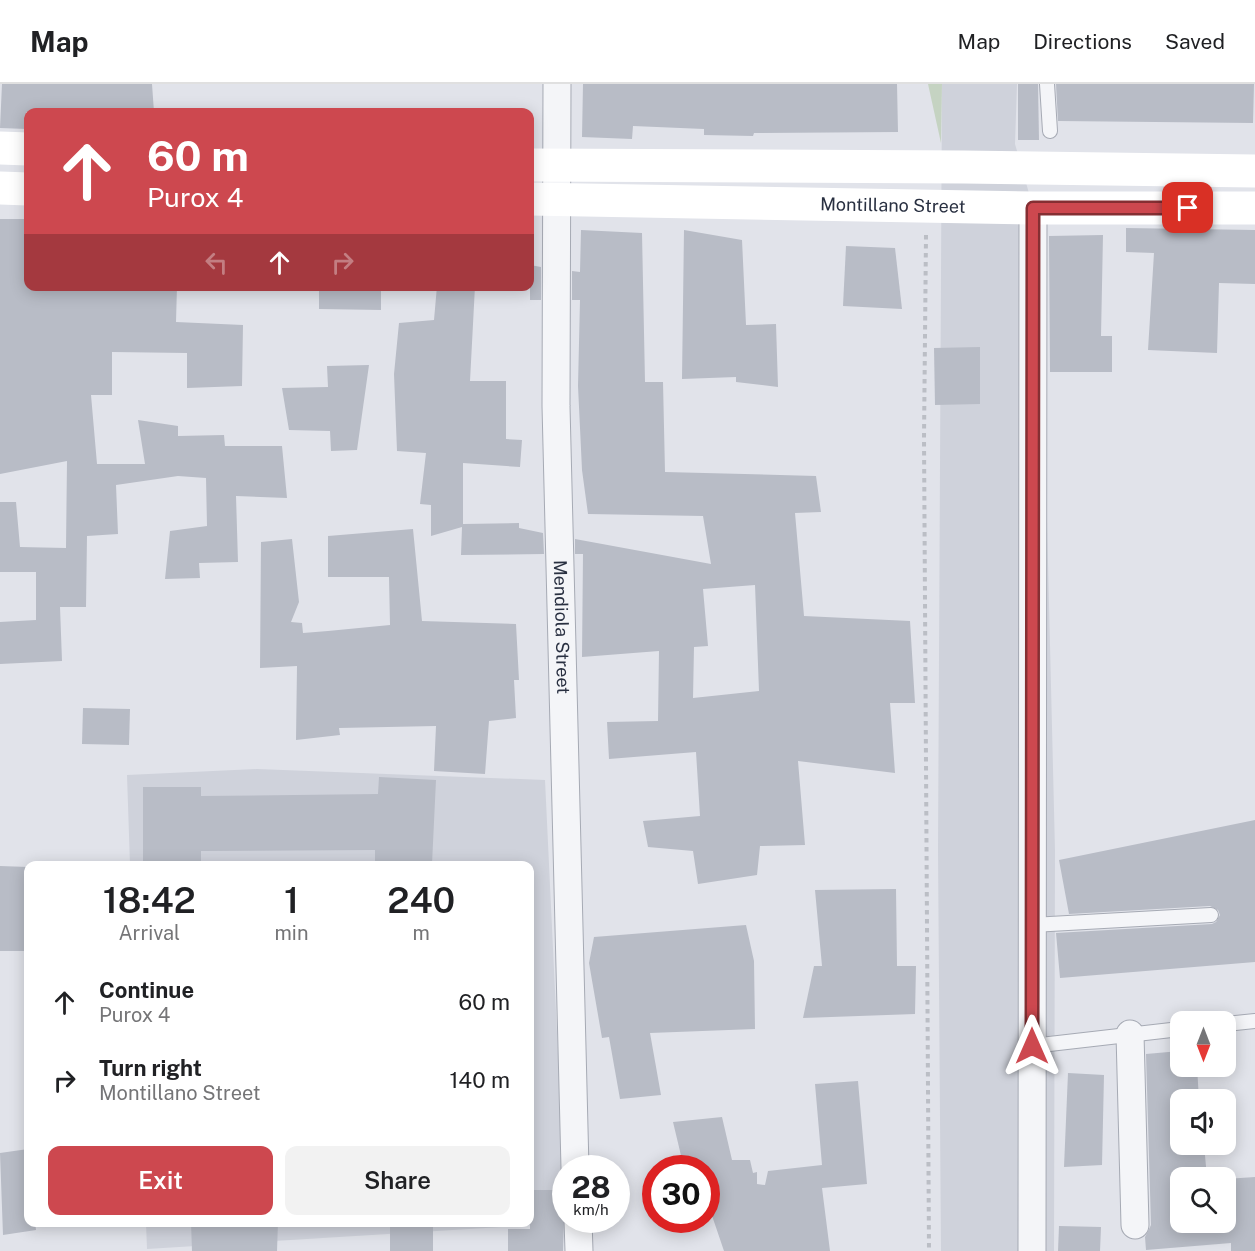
<!DOCTYPE html>
<html lang="en">
<head>
<meta charset="utf-8">
<style>
	:root { --surface:#fff; --page:#f2f2f2; --text:#202124; --muted:#757577; --line:#e0e0e0; --accent:#cd484f }
	body { margin:0; font-family:"Public Sans",sans-serif; background:var(--page); color:var(--text); height:100vh; display:flex; flex-direction:column; font-size:22px; white-space:nowrap }
	* { box-sizing:border-box; margin:0 }
	p { font-size:20px; color:var(--muted) }
	.icon { flex:none; width:33px; height:33px; fill:none; stroke:currentColor; stroke-width:2; stroke-linecap:round; stroke-linejoin:round }
	.map { position:relative; flex:1; overflow:hidden }
	.drawer { position:absolute; left:24px; top:777px; width:510px; height:366px; display:flex; flex-direction:column; background:var(--surface); border-radius:12px; box-shadow:0 3px 15px #0003 }
	.drawer>* { flex:none }
	.hud { position:absolute; left:24px; top:24px; width:510px; height:183px; border-radius:12px; box-shadow:0 3px 15px #0003; background:#cd484f; color:#fff; overflow:hidden }
	.needle { width:39px; rotate:180deg }
	.tools { position:absolute; left:1170px; top:927px; display:grid; gap:12px }
	.tools a { display:grid; place-items:center; width:66px; height:66px; border-radius:12px; background:var(--surface); box-shadow:0 3px 15px #0003; font-size:30px }
	.speed { position:absolute; left:552px; top:1071px; display:flex; gap:12px; font-size:30px; font-weight:700; text-align:center }
	.speed>* { display:grid; place-content:center; width:78px; height:78px; border-radius:50%; background:var(--surface); box-shadow:0 3px 15px #0003; line-height:1 }
	.speed small { font-size:15px; font-weight:400 }
	.speed .limit { border:9px solid #d22; background:#fff; color:#111 }
	.pin { position:absolute; display:grid; place-items:center; width:51px; height:51px; color:#fff; margin:-26px; border-radius:12px; box-shadow:0 3px 9px #0006 }
	.me { position:absolute; width:66px; margin:-33px; rotate:0deg; stroke-linejoin:round; filter:drop-shadow(0 0 4px #0008) }
	.turn { display:flex; align-items:center; gap:21px; height:126px; padding:0 24px; font-size:27px }
	.turn .icon { width:78px; height:78px; stroke-width:2.5 }
	.turn b { display:block; font-size:42px; line-height:51px }
	.lanes { display:flex; align-items:center; height:57px; padding:0 24px; background:#0003; justify-content:center; gap:30px; direction:ltr }
	.lanes .off { opacity:.35 }
	.eta { display:flex; justify-content:space-evenly; align-items:center; height:102px; text-align:center }
	.eta b { font-size:36px; font-weight:600; line-height:42px }
	.button { display:flex; gap:12px; margin-top:auto; padding:12px 24px }
	.button a { flex:1; height:69px; border-radius:12px; background:var(--accent); color:#fff; font-size:24px; font-weight:600; line-height:69px; text-align:center }
	.button a+a { background:var(--page); color:var(--text) }
	ul { padding:0; list-style:none }
	li { display:flex; align-items:center; gap:18px; height:78px; padding:0 24px }
	li div { flex:1 }
	li b { display:block; font-size:22px }
	li em { font-style:normal }
	header { display:flex; align-items:center; gap:36px; box-sizing:border-box; height:84px; padding:0 30px; background:var(--surface); border-bottom:2px solid var(--line) }
	header strong { font-size:28px }
	nav { display:flex; gap:33px; margin-inline-start:auto; font-size:21px }
	.map>svg:first-child { display:block }
	.built { fill:#cfd2db }
	.green { fill:#c5d3c2 }
	.building { fill:#b8bcc6; fill-rule:evenodd }
	.lines { fill:none; stroke-linecap:round; stroke-linejoin:round }
	.lane-casing { stroke:#a6aab4; stroke-width:16 }
	.street-casing { stroke:#a6aab4; stroke-width:29 }
	.path { stroke:#bbbec5; stroke-width:4; stroke-dasharray:4.5 4.5; stroke-linecap:butt }
	.lane { stroke:#f4f5f8; stroke-width:14 }
	.street { stroke:#f4f5f8; stroke-width:27 }
	.secondary { stroke:#fff; stroke-width:33 }
	.route-casing { stroke:#852f33; stroke-width:15 }
	.route { stroke:#cd484f; stroke-width:10 }
	.labels { text-anchor:middle; stroke-width:6; stroke-linejoin:round; paint-order:stroke }
	.street-label { font-size:18px; fill:#293041; stroke:#f1f3f7 }
</style>
</head>
<body>
<header>
<strong>Map</strong>
<nav><a>Map</a><a>Directions</a><a>Saved</a></nav>
</header>
<div class="map">
<svg width="1255" height="1167" viewBox="0 0 1255 1167">
	<rect width="100%" height="100%" fill="#e1e3ea"/>
	<!-- built -->
	<g class="built">
		<path d="M942,0H1017L1015,60L1040,148L1055,767L1054,1167H941L938,766Z"/>
		<path d="M257,685L545,696L566,1139L147,1165L146,1139L530,1138V782L130,781L127,691Z"/>
	</g>
	<!-- green -->
	<path class="green" d="M928,0H942L941,59Z"/>
	<!-- building -->
	<g class="building">
		<path d="M2,0H152L154,28H26L27,45L0,44Z"/>
		<path d="M583,0H897L898,48L754,49L753,52L704,51V45L633,42L632,55L582,53Z"/>
		<path d="M1018,0H1038L1039,56H1018Z"/>
		<path d="M1056,0H1254L1253,39L1058,37Z"/>
		<path d="M0,135H28V202H177L176,238L243,241L242,302L187,304V269L112,268V311H91L97,380H145L138,336L178,342V352L224,351L225,362H282L287,414L236,412L238,478L199,479L200,494L165,495L170,447L207,442L206,394L178,392L116,401L118,450L87,452L86,523H60L62,577L0,580V538L36,536V488H0V418H16L20,463L66,464L67,377L0,390Z"/>
		<path d="M1126,144L1255,146V200L1219,199L1217,269L1148,266L1154,169L1126,168Z"/>
		<path d="M581,146L642,149L645,298H663L665,388L816,392L821,428L795,429L804,532L910,537L915,619H890L895,689L798,677L805,761L760,762L757,791L698,800L693,767L648,763L643,737L700,732L696,668L609,675L607,638L658,637L659,567L582,573L583,470H575V455L711,480L703,432L588,430L582,386L578,302L580,216H572V187L580,188ZM755,501L759,607L693,614L694,563L708,562L703,505Z"/>
		<path d="M684,146L742,156L746,241L776,240L778,303L736,298V293L682,295Z"/>
		<path d="M1103,151L1101,252H1112V288H1050L1049,152Z"/>
		<path d="M846,162L895,164L902,225L843,222Z"/>
		<path d="M530,181L541,183V216H530Z"/>
		<path d="M319,202H381V226L319,225Z"/>
		<path d="M437,202H475L470,297H506V355L522,356L520,383L463,379V440L519,439V444L543,449L544,470L461,471L462,443L431,452V421L420,420L426,369L397,367L394,290L399,239L434,236Z"/>
		<path d="M980,263V320L935,321L934,264Z"/>
		<path d="M369,281L357,366L331,367L330,347L289,346L282,304L328,303L327,282Z"/>
		<path d="M413,445L422,537L516,540L519,596H514L516,634L489,637L485,690L434,687L436,642L339,644L340,651L296,656L297,582L260,584L261,458L292,455L299,518L291,538L302,539L303,549L328,547L390,541L389,493H328V452Z"/>
		<path d="M83,624L130,625L129,661L82,660Z"/>
		<path d="M379,693L436,696L432,780L375,777V766L201,767V782H143V703H201V712L378,710Z"/>
		<path d="M1255,736V878L1060,894L1056,849L1212,840L1216,838L1220,831L1218,826L1210,822L1069,830L1059,776Z"/>
		<path d="M0,782L28,783V867H0Z"/>
		<path d="M896,805L897,882H916L915,930L803,934L814,882H822L815,806Z"/>
		<path d="M746,841L754,877L755,945L650,949L661,1011L620,1015L609,953L602,954L589,879L594,853Z"/>
		<path d="M1180,967V982H1197L1199,1016H1180V1060H1204L1207,1094H1180V1138H1229L1226,1095L1255,1093V1167H1231V1159L1146,1166L1145,1153L1151,1141L1146,970Z"/>
		<path d="M1068,989L1104,991L1102,1081L1064,1083Z"/>
		<path d="M858,997L867,1100L822,1104L830,1167H724L706,1114V1084H684L673,1038L722,1033L732,1076H750L753,1089L757,1088V1100L765,1101L768,1087L822,1081L815,1000Z"/>
		<path d="M28,1065V1138H35L36,1146L3,1151L0,1069Z"/>
		<path d="M530,1106H565L563,1167H508V1145H530Z"/>
		<path d="M191,1138H278L277,1167H192Z"/>
		<rect x="390" y="1138" width="43" height="29"/>
		<path d="M1059,1142L1101,1143L1100,1167H1058Z"/>
	</g>
	<g class="lines">
		<!-- lane casing -->
		<g class="lane-casing">
			<g id="lane">
				<path d="M1047,0L1050,47"/>
				<path d="M1032,841L1211,831"/>
				<path d="M1226,940L1255,937"/>
				<path d="M1032,962L1180,945"/>
			</g>
		</g>
		<!-- street casing -->
		<g class="street-casing">
			<g id="street">
				<path id="s1" d="M557,0L556,322L575,1084"/>
				<path d="M1130,950L1135,1141"/>
				<path d="M578,1136L579,1167"/>
				<path d="M1032,1167L1033,124"/>
			</g>
		</g>
		<!-- path -->
		<path class="path" d="M926,151L924,354L929,1167"/>
		<!-- lane -->
		<use href="#lane" class="lane"/>
		<!-- street -->
		<use href="#street" class="street"/>
		<!-- secondary -->
		<g class="secondary">
			<path d="M0,64L28,65"/>
			<path d="M530,81L964,83L1255,87"/>
			<path d="M0,104L28,105"/>
			<path id="s2" d="M530,115L1033,124H1255"/>
		</g>
	</g>
	<g class="lines">
		<!-- route casing -->
		<g class="route-casing">
			<path id="route" d="M1032,962L1033,124H1188"/>
		</g>
		<!-- route -->
		<use href="#route" class="route"/>
	</g>
	<g class="labels">
		<!-- street labels -->
		<g class="street-label">
			<text dy="6" stroke="none"><textPath href="#s2" startOffset="363">Montillano Street</textPath></text>
			<text dy="6" stroke="none"><textPath href="#s1" startOffset="543">Mendiola Street</textPath></text>
		</g>
	</g>
</svg>
<div class="tools">
<a><svg class="needle" viewBox="-14 -14 28 28"><path d="M0-13l5 13h-10z" fill="#e53935"/><path d="M0 13l5-13h-10z" fill="#757577"/></svg></a>
<a><svg class="icon" aria-label="sound" viewBox="0 0 24 24"><path d="M4 9h4l5-4v14l-5-4H4zM17 9q2 3 0 6"/></svg></a>
<a><svg class="icon" aria-label="search" viewBox="0 0 24 24"><circle cx="10" cy="10" r="6"/><path d="M15 15l6 6"/></svg></a>
</div>
<div class="speed"><div>28<small>km/h</small></div><div class="limit">30</div></div>
<div class="pin" style="left:1188px;top:124px;background:#d93025"><svg class="icon" aria-label="arrive" viewBox="0 0 24 24"><path d="M6 21V4h12l-3 4 3 4H6"/></svg></div>
<svg class="me" style="left:1032px;top:962px" viewBox="-20 -20 40 40"><path d="M0-17L14 15 0 8-14 15z" fill="#cd484f" stroke="#fff" stroke-width="4"/></svg>
<div class="hud">
<div class="turn"><svg class="icon" aria-label="ahead" viewBox="0 0 24 24"><path d="M12 20V5M6 11l6-6 6 6"/></svg><div><b>60 m</b>Purox 4</div></div>
<div class="lanes"><svg class="icon off" aria-label="left" viewBox="0 0 24 24"><path d="M17 20v-9H6M10 6l-5 5 5 5"/></svg><svg class="icon" aria-label="ahead" viewBox="0 0 24 24"><path d="M12 20V5M6 11l6-6 6 6"/></svg><svg class="icon off" aria-label="right" viewBox="0 0 24 24"><path d="M7 20v-9h11M14 6l5 5-5 5"/></svg></div>
</div>
<section class="drawer">
<div class="eta">
<div><b>18:42</b><p>Arrival</p></div>
<div><b>1</b><p>min</p></div>
<div><b>240</b><p>m</p></div>
</div>
<ul>
<li><svg class="icon" aria-label="ahead" viewBox="0 0 24 24"><path d="M12 20V5M6 11l6-6 6 6"/></svg><div><b>Continue</b><p>Purox 4</p></div><em>60 m</em></li>
<li><svg class="icon" aria-label="right" viewBox="0 0 24 24"><path d="M7 20v-9h11M14 6l5 5-5 5"/></svg><div><b>Turn right</b><p>Montillano Street</p></div><em>140 m</em></li>
</ul>
<div class="button"><a>Exit</a><a>Share</a></div>
</section>
</div>
</body>
</html>
